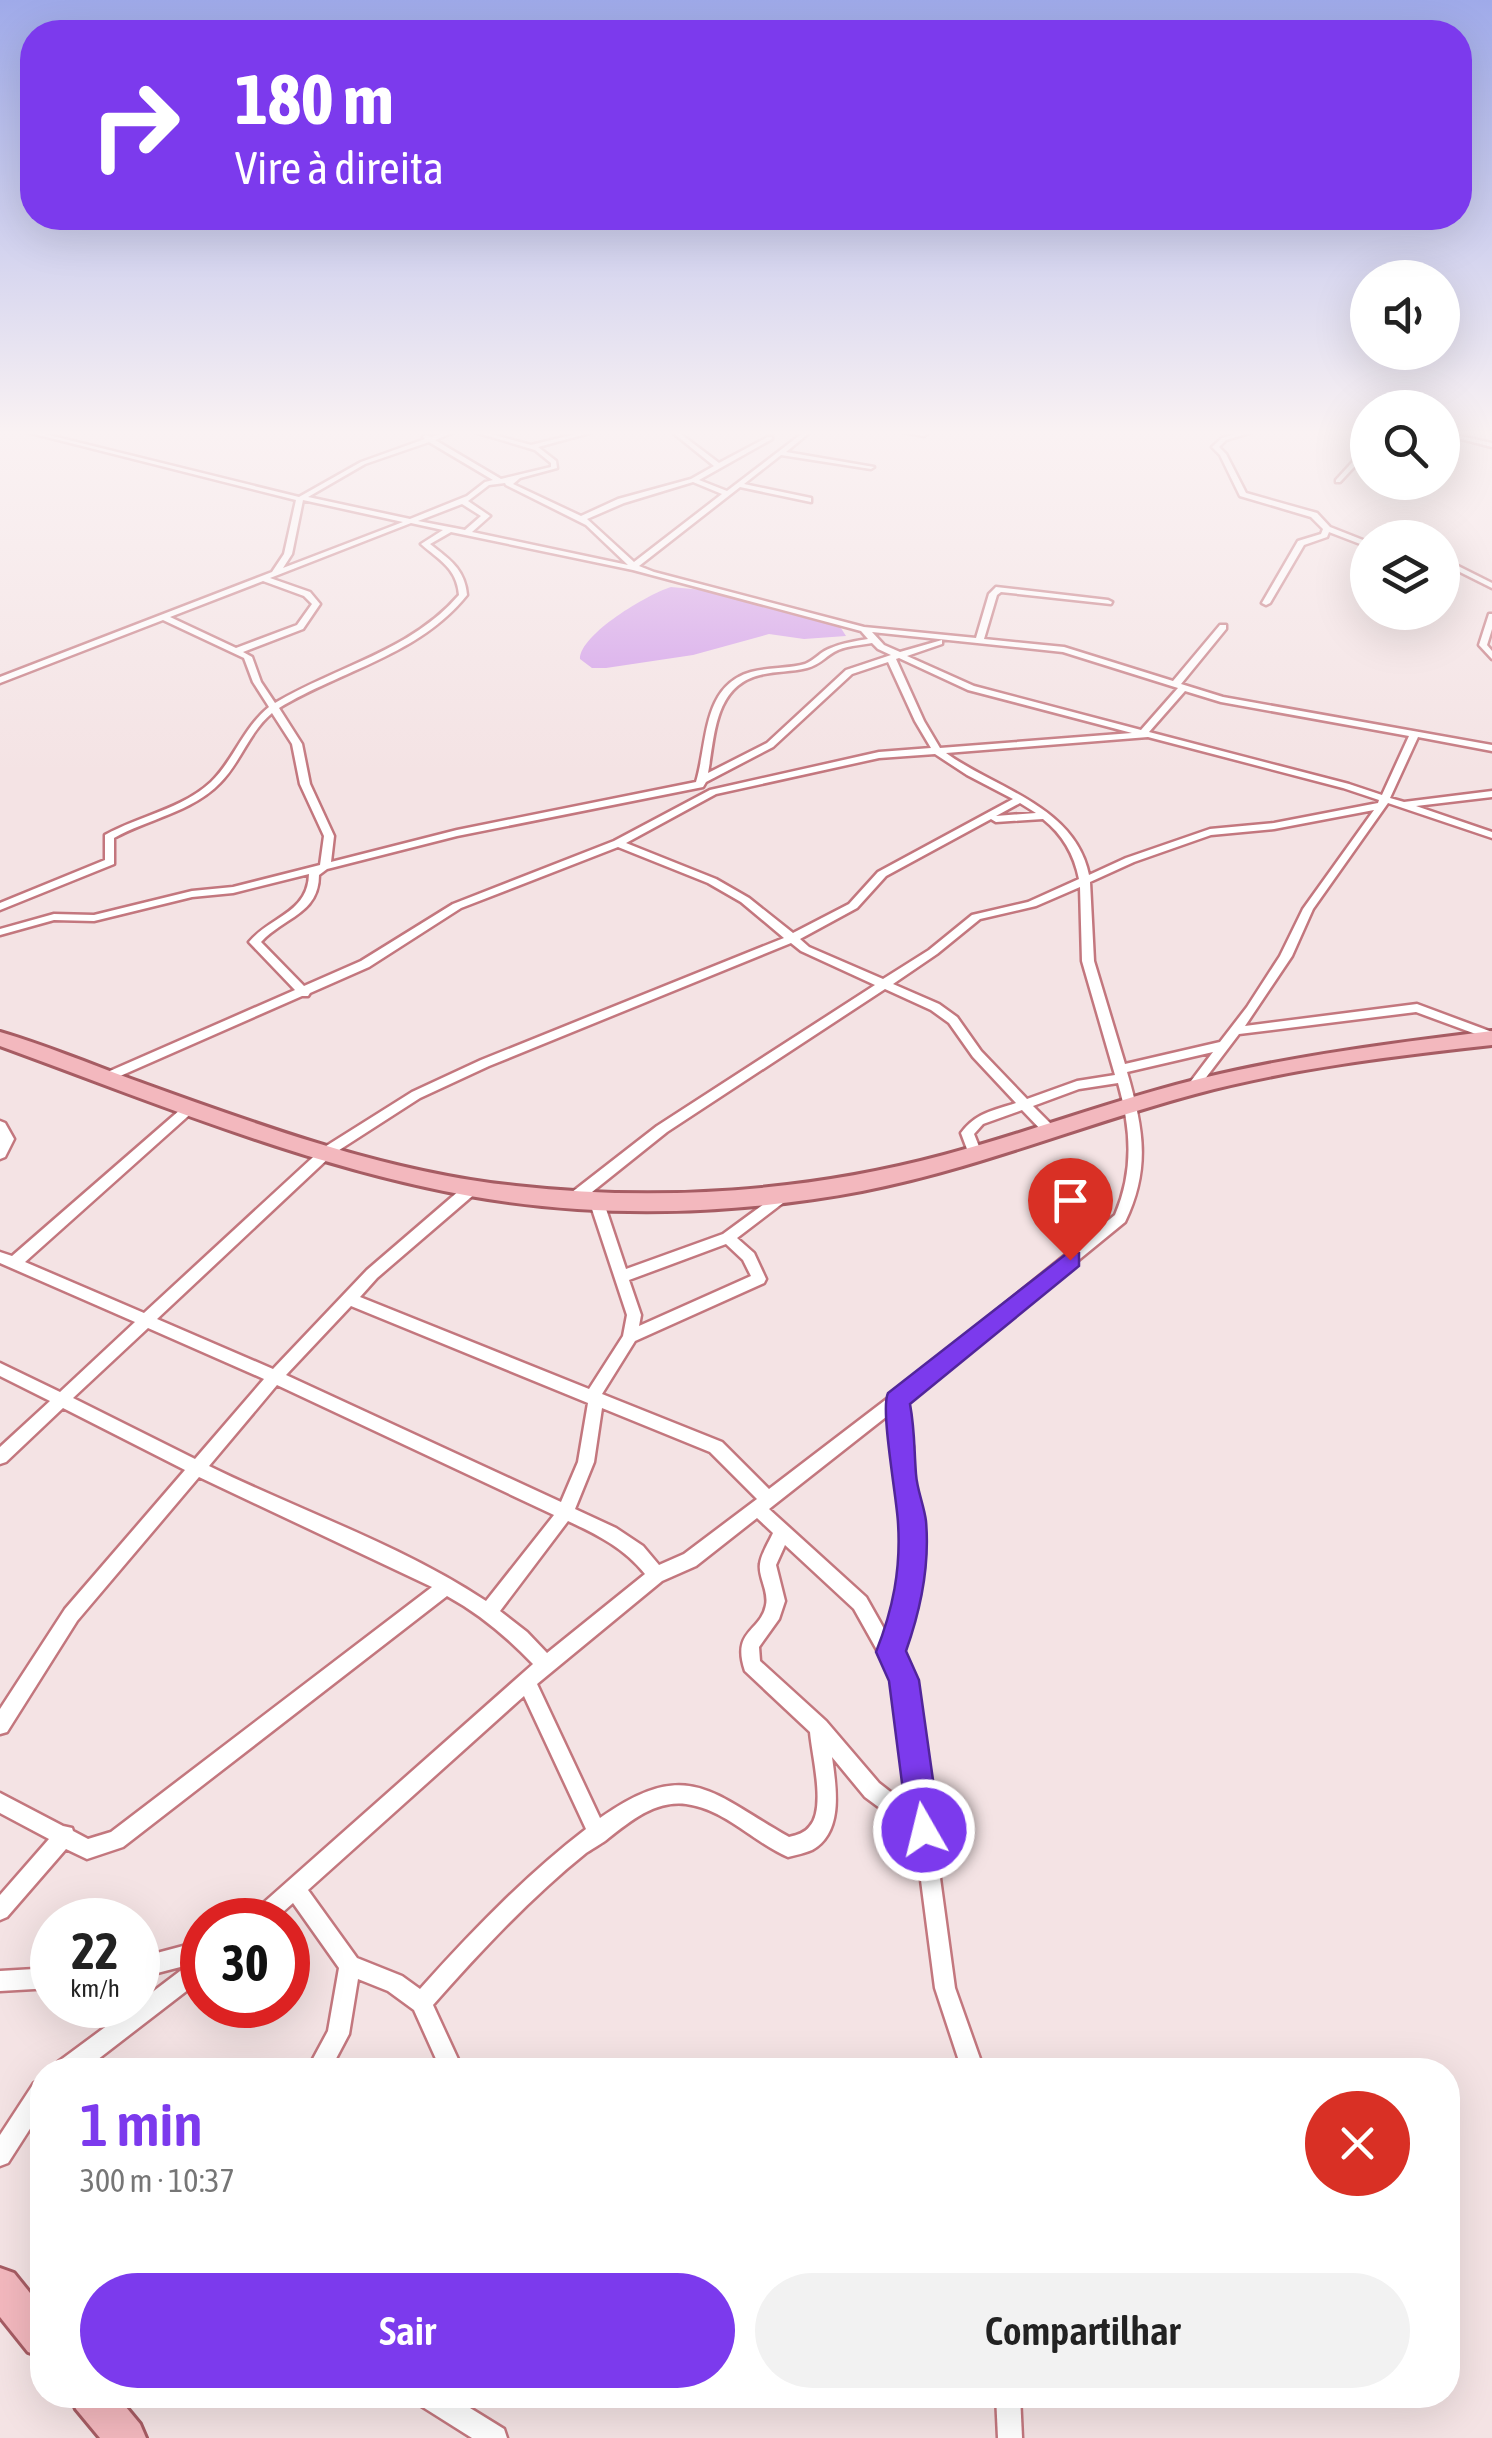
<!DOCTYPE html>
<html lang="pt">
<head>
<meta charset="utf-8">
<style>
	:root { --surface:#fff; --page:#f2f2f2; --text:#222; --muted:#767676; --accent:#7c3aed }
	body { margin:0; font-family:"Asap Condensed",sans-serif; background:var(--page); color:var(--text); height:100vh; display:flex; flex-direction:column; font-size:38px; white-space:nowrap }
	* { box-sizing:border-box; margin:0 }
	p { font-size:32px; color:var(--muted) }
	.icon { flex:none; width:55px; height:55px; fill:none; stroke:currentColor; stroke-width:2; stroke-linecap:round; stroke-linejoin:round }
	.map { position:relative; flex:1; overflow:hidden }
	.panel { position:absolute; left:30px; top:2058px; width:1430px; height:350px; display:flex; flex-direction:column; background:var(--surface); border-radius:40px; box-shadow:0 10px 40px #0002 }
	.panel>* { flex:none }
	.hud { position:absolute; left:20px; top:20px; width:1452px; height:210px; border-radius:40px; box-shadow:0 10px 40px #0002; background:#7c3aed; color:#fff; overflow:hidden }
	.buttons { position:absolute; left:1350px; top:260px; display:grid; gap:20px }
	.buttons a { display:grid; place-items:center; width:110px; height:110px; border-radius:50%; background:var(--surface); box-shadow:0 10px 40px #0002; font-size:50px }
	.speed { position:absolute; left:30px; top:1898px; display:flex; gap:20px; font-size:50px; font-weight:700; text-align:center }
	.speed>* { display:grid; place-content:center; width:130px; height:130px; border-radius:50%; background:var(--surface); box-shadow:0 10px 40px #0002; line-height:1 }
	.speed small { font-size:25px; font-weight:400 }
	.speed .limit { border:15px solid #d22; background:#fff; color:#111 }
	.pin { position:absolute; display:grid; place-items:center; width:85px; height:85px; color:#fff; margin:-102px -42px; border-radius:50% 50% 50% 0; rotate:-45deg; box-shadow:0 0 10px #0007 }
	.pin .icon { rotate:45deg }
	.me { position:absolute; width:110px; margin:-55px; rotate:352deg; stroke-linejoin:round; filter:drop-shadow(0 0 8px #0008) }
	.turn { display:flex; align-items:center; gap:35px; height:210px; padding:0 50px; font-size:45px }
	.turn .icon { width:130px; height:130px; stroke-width:2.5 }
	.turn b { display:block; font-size:70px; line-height:85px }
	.round { display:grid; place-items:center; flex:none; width:105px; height:105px; border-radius:52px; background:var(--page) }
	.overview { display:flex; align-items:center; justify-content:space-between; height:170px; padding:0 50px }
	h1 { font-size:60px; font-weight:600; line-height:75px; color:var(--accent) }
	.primary-button { display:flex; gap:20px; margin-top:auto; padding:20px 50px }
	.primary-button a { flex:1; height:115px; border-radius:60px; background:var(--accent); color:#fff; font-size:40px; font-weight:600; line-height:115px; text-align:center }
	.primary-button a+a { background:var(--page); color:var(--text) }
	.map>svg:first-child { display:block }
	.water { fill:#d19cea }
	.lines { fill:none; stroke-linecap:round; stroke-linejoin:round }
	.street-casing { stroke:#c3777e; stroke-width:5 }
	.primary-casing { stroke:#a65c63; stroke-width:6 }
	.street { fill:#fff; fill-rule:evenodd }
	.primary { fill:#f3b8be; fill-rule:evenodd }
	.route { fill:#7c3aed; stroke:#51269a; stroke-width:2.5 }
</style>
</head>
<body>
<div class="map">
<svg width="1492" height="2438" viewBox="0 0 1492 2438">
	<rect width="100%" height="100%" fill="#f4e3e4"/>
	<!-- water -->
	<path class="water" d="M671,587L713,591L839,625L846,636L804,639L769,634L693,655L606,668H592L580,659C580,634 648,594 671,587Z"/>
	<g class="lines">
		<!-- street casing -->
		<g class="street-casing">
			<g id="street">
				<path d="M27,432H36L299,497L361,462L425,439L423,437L426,435L431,437L446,432H454L435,440L501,479L551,467V463L535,450L475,432H483L531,445L584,432H593L538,447L556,461L557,468L520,478L513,484L581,516L618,499L691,479L714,466L672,432H678L719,463L768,437H772V439L699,480L727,491L804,432H810L786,452L874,467L871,469L781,455L744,484L811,498V502L740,487L639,566L654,572L864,627L976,638L989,594L996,587L1108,600L1112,602L1111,604L1001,592L997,595L984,639L1064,647L1173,681L1220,625H1226V629L1181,684L1223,697L1492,745V751L1418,737L1390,798L1404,802L1492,791V797L1416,806L1492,832V838L1388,803L1313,909L1292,956L1245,1026L1417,1004L1492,1032V1040L1416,1012L1239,1034L1195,1092L1191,1093L1185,1089L1213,1052L1127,1072C1143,1127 1151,1168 1125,1222L905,1402L913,1447L910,1473L920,1519V1562L917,1607L899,1654L913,1680L955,1988L984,2070H962L935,1988L915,1834L865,1797L832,1757C836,1787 844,1832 812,1850C805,1853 796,1855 788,1857C753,1842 725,1809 686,1804C654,1800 628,1823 605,1841C599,1845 592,1849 586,1853C530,1898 480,1952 433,2005L463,2070H441L414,2010L388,1991L358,1979L349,2034L330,2070H307L328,2031L339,1968L293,1903L274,1920H249L252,1913L533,1664C508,1638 480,1614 447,1596L123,1847L87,1859L66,1849L7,1917L0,1920V1895L49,1839L0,1813V1793L63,1826L72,1828L73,1831L88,1839L111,1832L432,1587L199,1477L77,1621L7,1732L0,1734V1709L65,1609L185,1470L63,1408L6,1462L0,1464V1447L50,1401L0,1376V1363L60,1392L135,1322L0,1263V1252L12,1256L188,1103H196L198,1106L196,1109L25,1262L144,1313L323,1148L412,1092L481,1060L784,938L741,902L708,883L618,847L461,908L369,967L310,993L308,996H302L111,1080H103L101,1077L103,1074L295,990L249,942C271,916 308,913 309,874L233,893L192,897L94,921L54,920L0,935V929L54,914L94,915L192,891L233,887L320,865L324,836L300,784L292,744L272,713C249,732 241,762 220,783C192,812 148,819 114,838V864L0,910V903L105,860V835C139,816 182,809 211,782C234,760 243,728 269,707L253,682L244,658L163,620L0,683V677L272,572L284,554L296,500ZM429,442L493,480L485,482L467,496L410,519L308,497L365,464ZM693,482L722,494L634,562L587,519L624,503ZM505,483L506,485L586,525L628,565L472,532L490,516L468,501L489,485ZM303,500L403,522L283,568L292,554ZM462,504L481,516L465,530L418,521ZM411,523L443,530L421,544C439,560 457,568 459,595C411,651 337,666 275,703L261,682L252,657L243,652L303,629L320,604L310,592L270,578ZM451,532L633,570L861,631L868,639C856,641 842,643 831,648C821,651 815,660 805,664C788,669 769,667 751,672C702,686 708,742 696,782L457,830L331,862L334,836L310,784L302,744L279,708C342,670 419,655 467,595C465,569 449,559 430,544ZM263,581L304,596L312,604L297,625L236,648L170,617ZM872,632L1063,652L1178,688L1141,730L974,686L907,656L942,644V640L900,652L884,645ZM872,643L878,649L891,655L846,670L767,743L708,773C715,736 714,686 760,675C775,671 791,672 807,668C819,665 824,658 834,652C844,646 861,645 872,643ZM899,658L968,690L1132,733L940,748L924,721L896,659ZM888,662L915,721L931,748L879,752L710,790L614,841L453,904L361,961L304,986L261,942C284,917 319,914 319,875L327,869L457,836L703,787L706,782L773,747L852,674ZM1185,691L1221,702L1409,736L1382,795L1349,784L1149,732ZM1148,737L1343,788L1379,800L1378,803L1274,823L1210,829L1126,858L1089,875C1075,806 996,789 946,753ZM935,754L967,775L1013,799L878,872L849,904L793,933L749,898L716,879L626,843L716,794L879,758ZM1020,803L1036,813L996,816ZM1374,810L1303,909L1280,956L1247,1007L1220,1042L1125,1064L1094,961L1090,882L1134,862L1211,835L1274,829ZM991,819L996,822L1043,819C1063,835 1074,854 1079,879L1028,902L972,915L929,950L883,979L809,947L800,939L857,908L886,876ZM1080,887L1082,961L1115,1075L1077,1081L1027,1099L981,1051L957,1017L939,1004L893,984L937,954L980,919L1036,906ZM791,943L801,951L875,985L657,1126L567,1196L565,1200L567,1204H577L667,1132L885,989L931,1010L949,1023L973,1057L1016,1103C992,1111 976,1113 961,1133L970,1157L975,1159L982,1154L974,1134L983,1124L1022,1110L1045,1134H1055L1056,1131L1055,1128L1033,1106L1079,1089L1118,1083C1131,1129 1134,1170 1115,1215L892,1395L769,1489L722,1442L602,1394L635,1341L764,1283L766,1279L754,1253L737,1238L792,1196L794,1192L787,1187L723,1234L626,1269L603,1200L596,1195L591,1196L589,1200L627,1315L623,1336L589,1389L360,1297L377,1278L477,1192L479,1188L472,1183L467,1184L367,1270L273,1369L157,1319L333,1154L420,1098L489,1066ZM726,1244L743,1260L751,1276L639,1326L641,1315L629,1280ZM351,1306L588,1403L578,1462L561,1502L286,1375ZM148,1328L264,1379L195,1459L73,1398ZM277,1385L554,1515L486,1601C401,1545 301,1511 209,1466ZM602,1408L710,1452L757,1499L684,1554L659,1565L643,1546L616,1528L575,1509L594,1462ZM891,1413L897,1447L894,1473L904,1519V1562L899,1607L888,1636L866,1597L769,1509ZM757,1518L773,1533C769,1542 761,1554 760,1564C758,1577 769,1591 766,1605C761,1632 731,1630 745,1671L810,1732C812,1756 826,1808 810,1826C805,1833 797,1835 789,1837C711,1793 688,1756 600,1818L537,1684L662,1581L696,1566ZM568,1521C598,1535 624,1548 645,1574L547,1653L527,1632L500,1611ZM785,1545L854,1609L895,1682L911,1808L879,1783L826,1721L760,1661L759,1647L779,1619L785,1601L776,1565ZM524,1696L586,1829C525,1876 471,1932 420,1989L402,1976L357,1958L308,1890Z"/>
				<path d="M903,432H919L927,434L924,436Z"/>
				<path d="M1243,432H1252L1226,440L1219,447L1226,454L1246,493L1317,513L1330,527L1368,542V547L1329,532L1327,537L1304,545L1270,603L1266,605L1262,603L1298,541L1321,534L1323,529L1311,517L1240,496L1220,455L1212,447L1222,438Z"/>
				<path d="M1442,432L1492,443V447L1442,434Z"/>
				<path d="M1368,445V452L1340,482H1336V480Z"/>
				<path d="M1442,558L1492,583V588L1442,563Z"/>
				<path d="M1489,614H1492V629L1487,645L1492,651V659L1479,645Z"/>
				<path d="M0,1121L5,1123L14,1139L5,1157L0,1159Z"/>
				<path d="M202,1941V1979L84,2070H55L58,2062L135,2005H138V2003L188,1965L138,1978V1958Z"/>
				<path d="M52,1968V1988L0,1991V1971Z"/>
				<path d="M42,2080V2110L8,2163L0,2166V2135L34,2083Z"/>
				<path d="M415,2395H449L504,2429L507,2438H472L418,2404Z"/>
				<path d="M996,2395H1020L1022,2438H998Z"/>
			</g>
		</g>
		<!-- primary casing -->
		<g class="primary-casing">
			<g id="primary">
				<path d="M1492,1031V1045C1393,1056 1292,1068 1195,1094C1083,1124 976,1169 862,1191C735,1215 597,1219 470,1196C308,1167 154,1102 0,1046V1032C44,1045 88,1063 131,1079C256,1124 383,1172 516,1186C659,1202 806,1192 944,1155C1031,1132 1115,1099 1203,1078C1298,1055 1395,1043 1492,1031Z"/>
				<path d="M0,2268L14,2273L42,2308V2357L28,2352L0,2317Z"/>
				<path d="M70,2395H116L140,2424L146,2438H100L76,2409Z"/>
			</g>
		</g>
		<!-- street -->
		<use href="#street" class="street"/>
		<!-- primary -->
		<use href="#primary" class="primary"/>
	</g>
	<!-- sky -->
	<linearGradient id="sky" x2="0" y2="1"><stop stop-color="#9faae9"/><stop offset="0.56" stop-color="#faf2f3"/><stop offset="1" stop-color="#faf2f3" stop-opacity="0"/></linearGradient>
	<rect width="1492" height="773" fill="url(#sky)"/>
	<!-- route -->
	<path class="route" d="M1070,1251L1079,1253V1266L910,1404C915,1431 914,1449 916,1474C917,1490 924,1505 926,1521C930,1567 921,1609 906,1651L919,1680L940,1830L935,1841L924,1846L913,1841L908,1830L889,1681L876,1652C893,1609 901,1569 898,1523C897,1499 880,1409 888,1393Z"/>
</svg>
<div class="buttons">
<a><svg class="icon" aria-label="sound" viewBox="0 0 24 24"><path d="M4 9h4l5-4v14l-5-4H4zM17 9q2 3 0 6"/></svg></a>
<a><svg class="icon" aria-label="search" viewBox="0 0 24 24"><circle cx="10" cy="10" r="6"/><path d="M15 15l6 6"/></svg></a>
<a><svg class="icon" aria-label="layers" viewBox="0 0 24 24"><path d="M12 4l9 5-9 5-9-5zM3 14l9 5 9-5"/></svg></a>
</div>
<div class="speed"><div>22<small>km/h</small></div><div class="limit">30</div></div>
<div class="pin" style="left:1070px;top:1260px;background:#d93025"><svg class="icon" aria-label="arrive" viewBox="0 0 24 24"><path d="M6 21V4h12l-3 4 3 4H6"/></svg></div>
<svg class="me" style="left:924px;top:1830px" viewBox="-20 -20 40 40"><circle r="17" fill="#7c3aed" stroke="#fff" stroke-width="3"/><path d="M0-11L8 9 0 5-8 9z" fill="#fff"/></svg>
<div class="hud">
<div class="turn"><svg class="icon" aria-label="right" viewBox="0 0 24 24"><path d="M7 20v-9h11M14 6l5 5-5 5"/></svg><div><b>180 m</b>Vire à direita</div></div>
</div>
<section class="panel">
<div class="overview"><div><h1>1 min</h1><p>300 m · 10:37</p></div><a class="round" style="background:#d93025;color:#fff"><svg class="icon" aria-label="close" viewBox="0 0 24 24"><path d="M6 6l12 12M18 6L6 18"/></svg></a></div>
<div class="primary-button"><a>Sair</a><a>Compartilhar</a></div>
</section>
</div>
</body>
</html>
